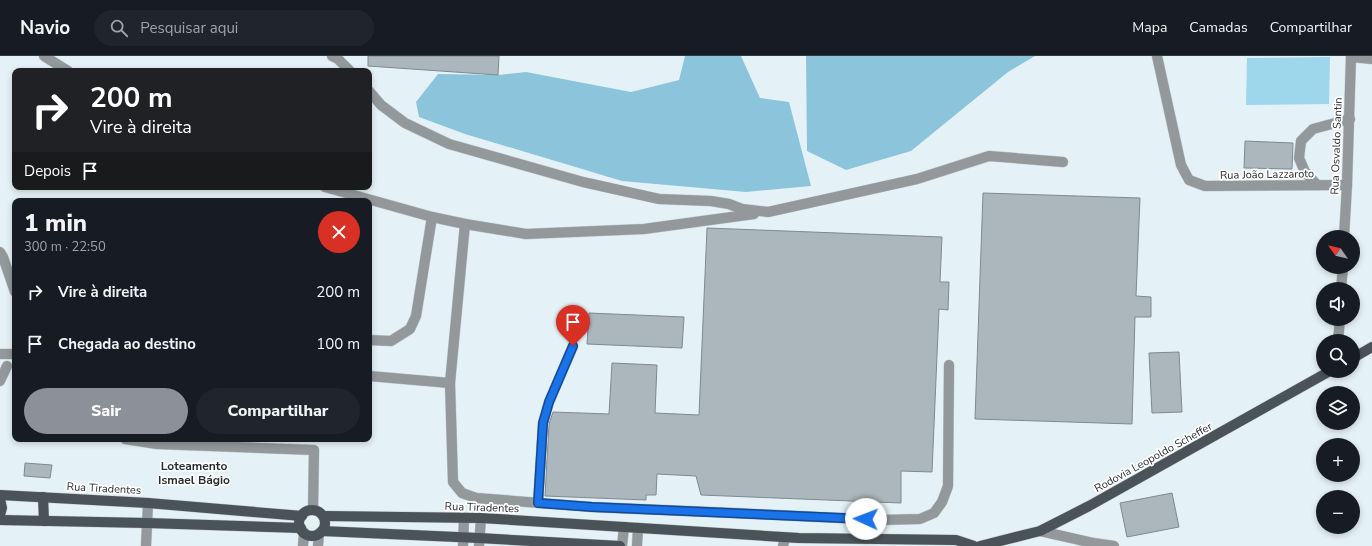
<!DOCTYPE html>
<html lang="pt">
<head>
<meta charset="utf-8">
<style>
	:root { --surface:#171b24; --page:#20242c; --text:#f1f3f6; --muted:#9ea1a6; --line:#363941; --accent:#8c9099 }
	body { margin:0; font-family:"Nunito Sans",sans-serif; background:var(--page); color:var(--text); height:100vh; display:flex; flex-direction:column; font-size:15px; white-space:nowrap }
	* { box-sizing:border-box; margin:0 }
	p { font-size:13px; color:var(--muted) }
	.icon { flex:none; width:22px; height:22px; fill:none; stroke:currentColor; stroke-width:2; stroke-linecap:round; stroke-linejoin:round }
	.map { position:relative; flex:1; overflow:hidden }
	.details { position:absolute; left:12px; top:142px; width:360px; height:244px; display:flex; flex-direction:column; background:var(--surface); border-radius:8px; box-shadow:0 2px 6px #0003 }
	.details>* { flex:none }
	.guide { position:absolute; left:12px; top:12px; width:360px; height:122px; border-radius:8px; box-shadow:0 2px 6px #0003; background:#202124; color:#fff; overflow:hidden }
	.needle { width:26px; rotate:304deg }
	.fabs { position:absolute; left:1316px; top:174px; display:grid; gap:8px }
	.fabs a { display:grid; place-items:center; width:44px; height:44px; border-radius:50%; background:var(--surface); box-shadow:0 2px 6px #0003; font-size:20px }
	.pin { position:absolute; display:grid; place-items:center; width:34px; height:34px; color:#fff; margin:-41px -17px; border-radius:50% 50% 50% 0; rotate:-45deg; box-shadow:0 0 4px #0007 }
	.pin .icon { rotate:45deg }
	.me { position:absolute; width:44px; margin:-22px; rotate:272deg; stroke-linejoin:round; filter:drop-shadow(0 0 3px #0008) }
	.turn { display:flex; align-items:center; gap:14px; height:84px; padding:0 12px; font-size:18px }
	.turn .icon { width:52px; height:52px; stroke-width:2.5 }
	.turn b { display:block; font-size:28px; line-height:34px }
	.then { display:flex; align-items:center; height:38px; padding:0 12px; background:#0003; gap:8px; font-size:15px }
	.round { display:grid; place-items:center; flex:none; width:42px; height:42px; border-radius:21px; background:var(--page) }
	.summary { display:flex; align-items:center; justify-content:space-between; height:68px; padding:0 12px }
	h1 { font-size:24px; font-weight:800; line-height:30px }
	.button { display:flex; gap:8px; margin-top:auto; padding:8px 12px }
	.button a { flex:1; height:46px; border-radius:24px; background:var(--accent); color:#fff; font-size:16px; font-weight:800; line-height:46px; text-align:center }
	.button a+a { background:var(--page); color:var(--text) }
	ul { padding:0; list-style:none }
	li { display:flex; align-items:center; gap:12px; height:52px; padding:0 12px }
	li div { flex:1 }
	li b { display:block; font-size:15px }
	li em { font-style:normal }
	header { display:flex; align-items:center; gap:24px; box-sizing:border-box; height:56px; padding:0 20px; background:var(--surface); border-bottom:1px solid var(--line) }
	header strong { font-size:19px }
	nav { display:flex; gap:22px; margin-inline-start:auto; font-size:14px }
	.search { width:280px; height:36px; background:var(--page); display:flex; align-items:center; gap:10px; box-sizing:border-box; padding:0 14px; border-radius:22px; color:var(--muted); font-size:15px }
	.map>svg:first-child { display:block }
	.green { fill:#9ed6ec }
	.forest { fill:#8cc5db }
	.building { fill:#abb7bc; stroke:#7e8a8f }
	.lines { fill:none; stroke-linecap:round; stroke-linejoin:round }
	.minor-casing { stroke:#c3ced2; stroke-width:11 }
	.major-casing { stroke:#c3ced2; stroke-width:11 }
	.minor { stroke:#93989a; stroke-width:10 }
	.major { stroke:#4a5357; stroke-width:10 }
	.route-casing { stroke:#114b97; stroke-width:10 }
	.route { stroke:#1a73e8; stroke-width:7 }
	.labels { text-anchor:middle; stroke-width:3.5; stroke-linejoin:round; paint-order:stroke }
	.street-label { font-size:11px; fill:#2a2e30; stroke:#fff }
	.neighbourhood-label { font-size:12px; font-weight:bold; fill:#2a2e30; stroke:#fff }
</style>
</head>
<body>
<header>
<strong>Navio</strong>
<div class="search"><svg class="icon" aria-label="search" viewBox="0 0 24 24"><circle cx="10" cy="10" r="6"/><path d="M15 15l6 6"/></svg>Pesquisar aqui</div>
<nav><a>Mapa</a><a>Camadas</a><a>Compartilhar</a></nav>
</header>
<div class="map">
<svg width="1372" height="490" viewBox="0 0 1372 490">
	<rect width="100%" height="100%" fill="#e4f1f6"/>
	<!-- green -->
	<path class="green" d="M1330,1L1329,48L1246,49L1247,2Z"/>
	<!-- forest -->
	<g class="forest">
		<path d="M685,0H741L760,42L789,46L811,130L746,136L622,125L465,78L419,61L416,46L438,18L498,19L526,16L631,36L679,24Z"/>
		<path d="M806,0H1035L1008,16L911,95L846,114L807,95Z"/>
	</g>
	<!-- building -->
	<g class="building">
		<path d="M368,0H499L498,19L368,10Z"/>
		<path d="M1245,85L1293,87L1292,113L1244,112Z"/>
		<path d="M983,137L1140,142L1136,240L1151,241V261H1135L1132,368L975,363Z"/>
		<path d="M707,172L942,181L940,226H949L948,254L939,253L932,416L901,415V447L701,439L696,420L657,418L656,439H646V444L545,440L549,368L553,356L609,358L612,307L657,309L655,357L699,359Z"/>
		<path d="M589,257L684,261L682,292L587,288Z"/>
		<path d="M1179,296L1182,356L1152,357L1149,297Z"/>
		<path d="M25,407L52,409L50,422L24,420Z"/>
		<path d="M1172,437L1179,471L1127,481L1120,447Z"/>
	</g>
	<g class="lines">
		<!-- minor casing -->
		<g class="minor-casing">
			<g id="minor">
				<path d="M44,0L68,15"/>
				<path d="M332,0L338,3L350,15"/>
				<path d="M1157,0L1181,109L1189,124L1205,130L1347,129"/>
				<path d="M1351,1L1372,3"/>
				<path d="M369,35L381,49L405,67L449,88L583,126L659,143L711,145L729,148L742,153L768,156L917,123L989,100L1063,106"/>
				<path d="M1317,129L1305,116L1299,102L1301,85L1313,73L1350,63"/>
				<path d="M325,131L432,161L416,260L410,273L391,285L369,284"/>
				<path d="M432,161L465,168L526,178L644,173L754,158"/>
				<path d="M465,168L450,327L453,426L462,437L476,442L592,451L734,457L880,464L920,463L934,457L942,446L948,430L949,309"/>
				<path d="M1344,181L1347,129L1351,0"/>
				<path d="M0,196L3,201L15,236"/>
				<path d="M1341,233L1343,211"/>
				<path d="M1338,285L1340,263"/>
				<path d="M0,298H15"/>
				<path d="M369,320L450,327"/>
				<path d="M0,325L7,310"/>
				<path d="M125,383L157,388L314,394L313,454"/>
				<path d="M538,447L543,367L549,346L573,290"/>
				<path d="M1040,475L1093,487L1114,490"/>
				<path d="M146,490L148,447"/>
				<path d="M303,490L304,476"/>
				<path d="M318,490L319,477"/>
				<path d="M463,490L464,462"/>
				<path d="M479,490L481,462"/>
				<path d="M622,490L624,471"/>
				<path d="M637,490L638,472"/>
				<path d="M783,490L785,482"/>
			</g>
		</g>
		<!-- major casing -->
		<g class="major-casing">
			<g id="major">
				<path d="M1353,302L1372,291"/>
				<path d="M0,439L148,447L302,460"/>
				<path d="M43,441L44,465"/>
				<path d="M0,443L2,452L0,459"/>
				<circle cx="312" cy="467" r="13"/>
				<path d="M324,460L481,462L799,482L956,484L974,490"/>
				<path d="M0,464L147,467L301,472"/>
				<path d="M322,475L479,482L620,490"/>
				<path d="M980,490L1040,475L1089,450L1330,315"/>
			</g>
		</g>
		<!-- minor -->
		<use href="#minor" class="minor"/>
		<!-- major -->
		<use href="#major" class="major"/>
	</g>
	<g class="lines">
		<!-- route casing -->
		<g class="route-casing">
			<path id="route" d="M573,290L549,346L543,367L538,447L592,451L866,463"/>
		</g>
		<!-- route -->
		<use href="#route" class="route"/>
	</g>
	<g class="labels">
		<!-- street labels -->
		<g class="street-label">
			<text transform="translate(1336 90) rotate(-88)" y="4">Rua Osvaldo Santin</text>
			<text transform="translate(1267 118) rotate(-1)" y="4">Rua João Lazzaroto</text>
			<text transform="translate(1153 401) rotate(-29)" y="4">Rodovia Leopoldo Scheffer</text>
			<text transform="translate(104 432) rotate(3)" y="4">Rua Tiradentes</text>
			<text transform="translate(482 451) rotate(2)" y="4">Rua Tiradentes</text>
		</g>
		<!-- neighbourhood labels -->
		<g class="neighbourhood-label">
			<text x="194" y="414">Loteamento<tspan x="194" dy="14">Ismael Bágio</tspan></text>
		</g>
	</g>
</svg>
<div class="fabs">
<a><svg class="needle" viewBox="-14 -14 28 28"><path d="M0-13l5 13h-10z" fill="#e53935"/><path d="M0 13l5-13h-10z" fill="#9ea1a6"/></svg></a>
<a><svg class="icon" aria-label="sound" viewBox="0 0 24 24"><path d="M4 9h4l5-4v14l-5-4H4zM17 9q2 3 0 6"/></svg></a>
<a><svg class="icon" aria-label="search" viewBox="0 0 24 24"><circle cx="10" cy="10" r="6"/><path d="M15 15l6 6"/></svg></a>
<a><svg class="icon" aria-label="layers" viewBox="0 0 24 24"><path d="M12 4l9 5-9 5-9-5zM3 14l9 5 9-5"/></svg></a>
<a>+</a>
<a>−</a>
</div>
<div class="pin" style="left:573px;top:290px;background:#d93025"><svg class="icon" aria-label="arrive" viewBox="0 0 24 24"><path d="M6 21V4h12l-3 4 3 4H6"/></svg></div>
<svg class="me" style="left:866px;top:463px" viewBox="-20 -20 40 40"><circle r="19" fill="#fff"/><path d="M0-13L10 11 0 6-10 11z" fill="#1a73e8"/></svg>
<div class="guide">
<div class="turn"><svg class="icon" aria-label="right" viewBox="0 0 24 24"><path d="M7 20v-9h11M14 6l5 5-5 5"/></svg><div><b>200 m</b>Vire à direita</div></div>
<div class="then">Depois<svg class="icon" aria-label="arrive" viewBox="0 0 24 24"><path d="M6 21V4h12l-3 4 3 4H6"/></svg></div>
</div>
<section class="details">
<div class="summary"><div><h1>1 min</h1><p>300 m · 22:50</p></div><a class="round" style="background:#d93025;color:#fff"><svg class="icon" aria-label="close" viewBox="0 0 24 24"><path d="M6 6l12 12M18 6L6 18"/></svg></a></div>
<ul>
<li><svg class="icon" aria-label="right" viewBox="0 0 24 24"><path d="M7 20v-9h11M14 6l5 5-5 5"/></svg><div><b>Vire à direita</b></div><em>200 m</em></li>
<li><svg class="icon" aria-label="arrive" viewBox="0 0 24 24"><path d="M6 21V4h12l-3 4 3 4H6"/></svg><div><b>Chegada ao destino</b></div><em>100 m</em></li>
</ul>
<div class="button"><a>Sair</a><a>Compartilhar</a></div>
</section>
</div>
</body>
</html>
